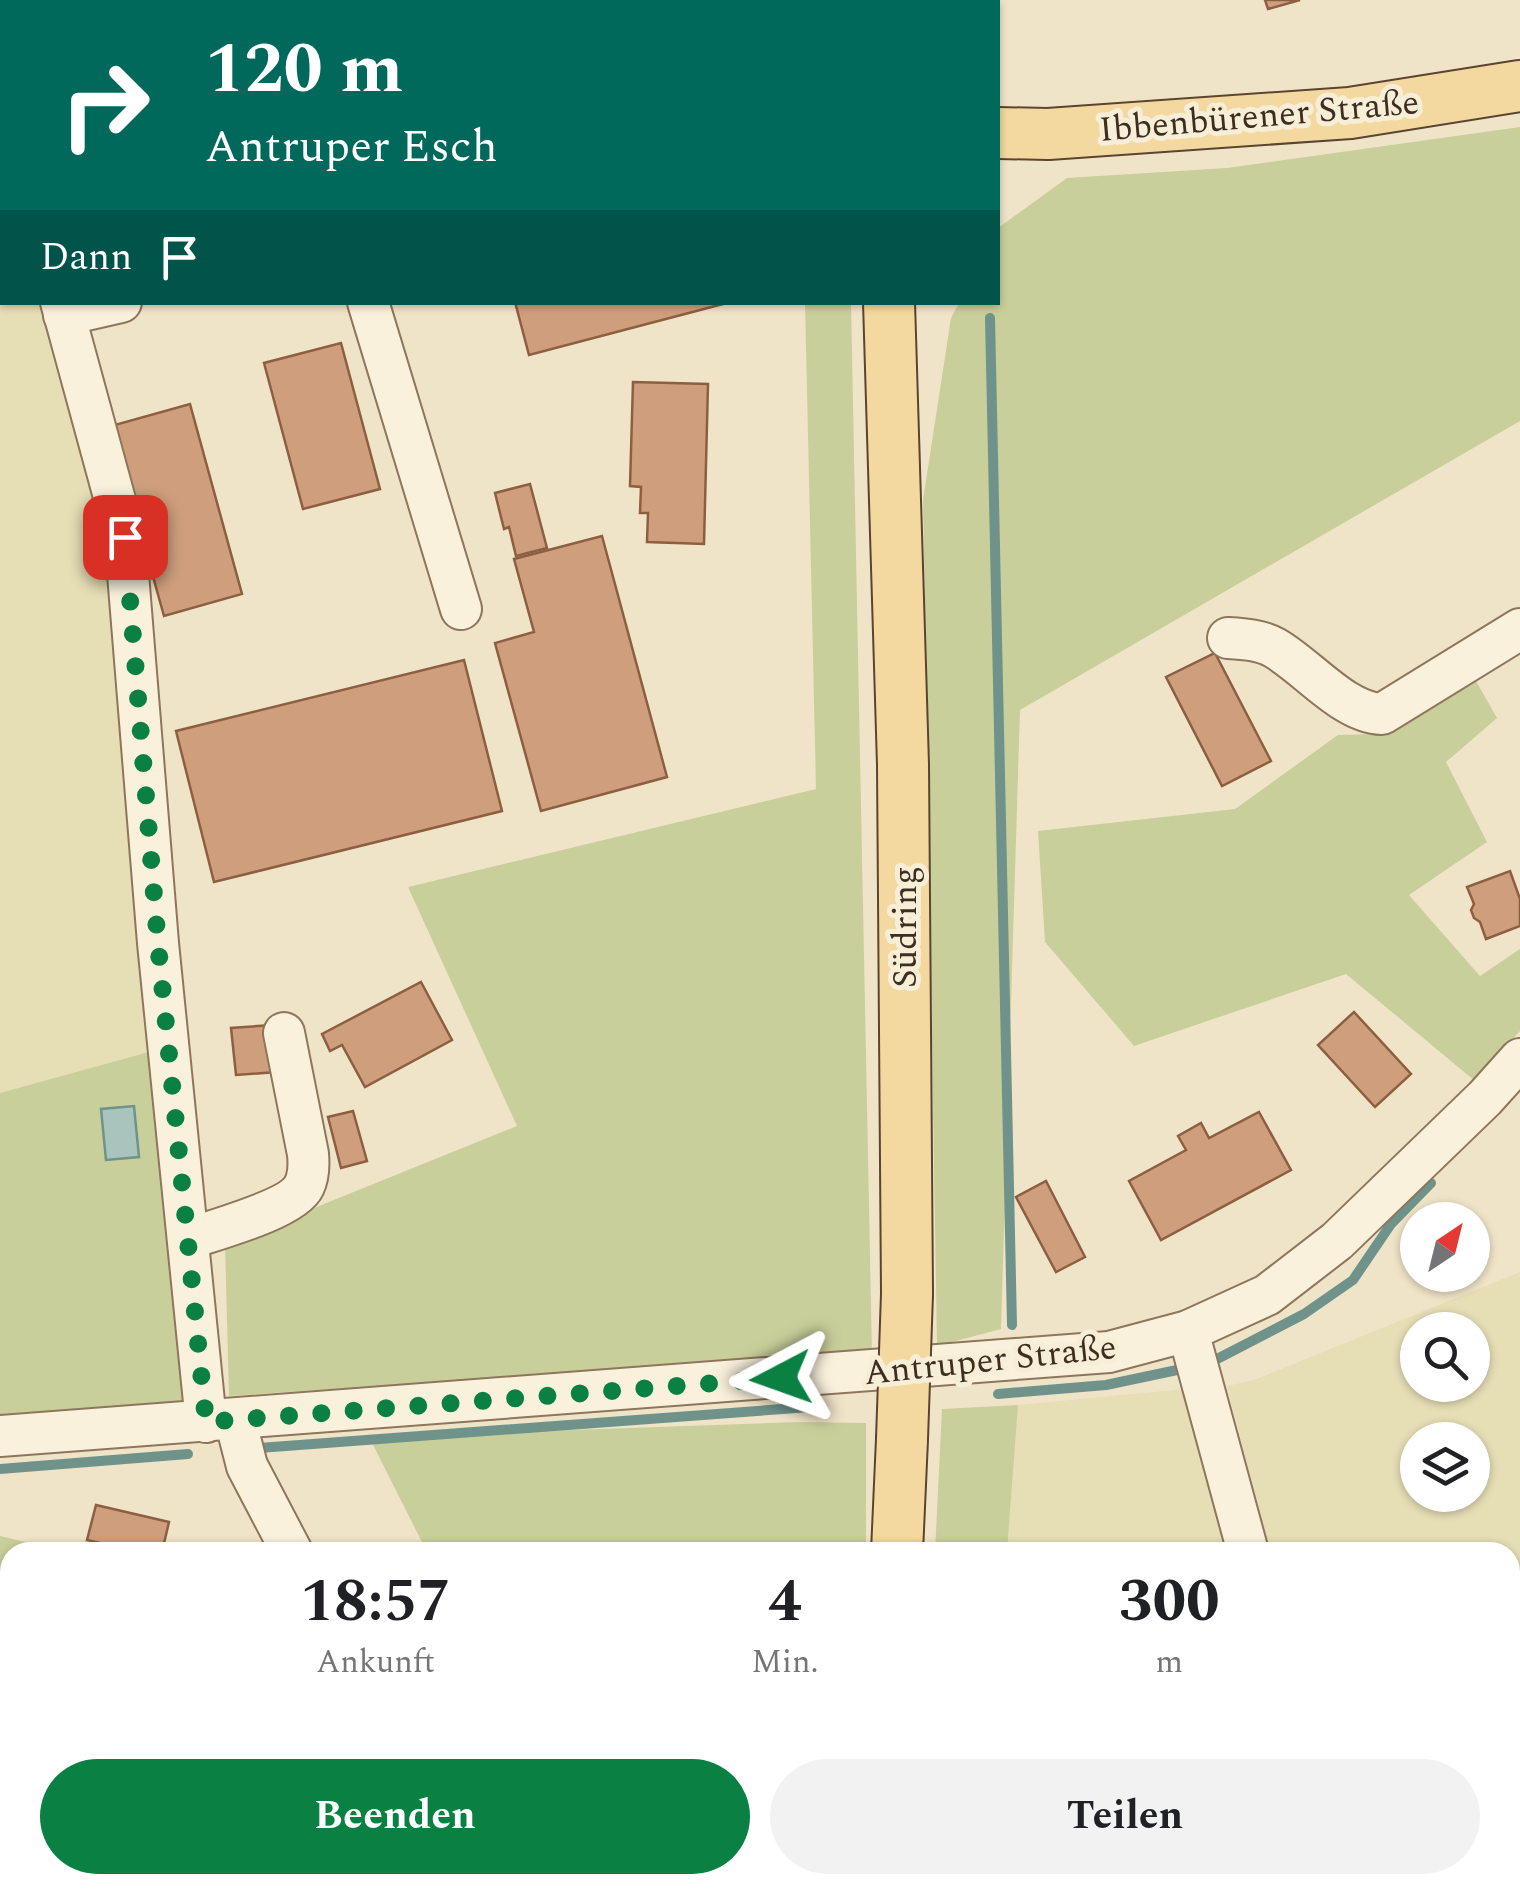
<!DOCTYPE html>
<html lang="de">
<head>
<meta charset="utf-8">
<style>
	:root { --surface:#fff; --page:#f2f2f2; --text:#202124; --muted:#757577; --accent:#0b8043 }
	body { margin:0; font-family:Spectral,serif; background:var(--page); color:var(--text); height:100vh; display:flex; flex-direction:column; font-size:38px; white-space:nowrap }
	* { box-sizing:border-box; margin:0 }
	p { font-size:32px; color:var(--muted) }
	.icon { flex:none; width:55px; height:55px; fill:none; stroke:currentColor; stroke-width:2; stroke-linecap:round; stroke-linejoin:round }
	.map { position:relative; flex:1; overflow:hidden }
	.details { position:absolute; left:0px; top:1542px; width:1520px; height:352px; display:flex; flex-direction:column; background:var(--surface); border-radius:30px 30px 0 0; box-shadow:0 2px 8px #0004 }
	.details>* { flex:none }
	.top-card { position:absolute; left:0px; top:0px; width:1000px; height:305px; box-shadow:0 2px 8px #0004; background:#00695c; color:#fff; overflow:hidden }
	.needle { width:65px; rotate:35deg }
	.buttons { position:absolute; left:1400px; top:1202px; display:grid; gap:20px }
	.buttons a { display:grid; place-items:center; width:90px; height:90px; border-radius:50%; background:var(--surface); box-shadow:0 2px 8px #0004; font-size:50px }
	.pin { position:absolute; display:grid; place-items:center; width:85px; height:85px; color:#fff; margin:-42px; border-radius:20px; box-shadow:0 5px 15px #0006 }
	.me { position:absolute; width:110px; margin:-55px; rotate:266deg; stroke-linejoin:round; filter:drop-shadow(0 0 8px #0008) }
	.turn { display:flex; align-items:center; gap:35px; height:210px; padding:0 40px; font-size:45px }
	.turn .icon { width:130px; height:130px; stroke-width:2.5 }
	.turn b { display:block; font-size:70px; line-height:85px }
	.then { display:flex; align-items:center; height:95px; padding:0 40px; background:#0003; gap:20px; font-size:38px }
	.eta { display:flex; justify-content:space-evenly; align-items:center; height:170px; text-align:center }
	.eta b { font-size:60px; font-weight:700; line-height:70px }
	.cta { display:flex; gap:20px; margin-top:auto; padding:20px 40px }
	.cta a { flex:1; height:115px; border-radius:60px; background:var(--accent); color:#fff; font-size:40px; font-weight:700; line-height:115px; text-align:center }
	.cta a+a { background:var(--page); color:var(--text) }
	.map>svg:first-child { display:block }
	.farmland { fill:#e6deb5; fill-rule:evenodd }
	.green { fill:#c9cf9b }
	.water { fill:#a9c4bc; stroke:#6f938a; stroke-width:2.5 }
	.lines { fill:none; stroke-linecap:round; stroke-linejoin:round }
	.stream { stroke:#6f938a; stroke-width:10 }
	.building { fill:#cf9f7d; stroke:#8d5f41; stroke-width:2.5 }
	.minor-casing { stroke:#8d765c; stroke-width:44 }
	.major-casing { stroke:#5b4430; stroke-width:54 }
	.minor { stroke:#faf1dc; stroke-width:40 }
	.major { stroke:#f3d9a0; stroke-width:50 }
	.major-bridge-casing { stroke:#5b4430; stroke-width:54; stroke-linecap:butt }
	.major-bridge { stroke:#f3d9a0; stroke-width:50 }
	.route { stroke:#0b8043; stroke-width:18; stroke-dasharray:0 32.4 }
	.labels { text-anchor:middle; stroke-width:10; stroke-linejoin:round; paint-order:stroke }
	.street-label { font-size:35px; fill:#3d2e20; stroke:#f7eed8 }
</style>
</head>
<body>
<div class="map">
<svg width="1520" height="1894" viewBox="0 0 1520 1894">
	<rect width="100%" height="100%" fill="#f0e4c8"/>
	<!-- farmland -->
	<g class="farmland">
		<path d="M0,148L2,302L42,303L108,542L156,1050L0,1093Z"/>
		<path d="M1520,1272V1894H1359L1356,1885H1510V1552H1270L1227,1386L1254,1380ZM1418,1330H1472V1385H1418ZM1418,1440H1472V1495H1418Z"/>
		<path d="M1185,1389L1228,1552H1007L1018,1405Z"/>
		<path d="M984,1885H1315L1318,1894H983Z"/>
	</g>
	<!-- green -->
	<g class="green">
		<path d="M1520,127V421L1020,710L1001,1329L937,1346L923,500L951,318L959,303L998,302V228L1067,178L1227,168Z"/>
		<path d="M805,303H851L872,1356L789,1358L229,1396L225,1244L517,1126L408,887L816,789Z"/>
		<path d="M1472,674L1497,718L1446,762L1487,842L1409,895L1480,976L1520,949V1031L1475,1081L1346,974L1134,1046L1045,942L1038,831L1235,809L1338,735L1377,734Z"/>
		<path d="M156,1050L189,1400L0,1419V1093Z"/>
		<path d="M1018,1405L1007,1552H935L942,1409Z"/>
		<path d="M799,1422L866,1423V1552H427L369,1437Z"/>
		<path d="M0,1536L68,1552H10V1885H171L174,1894H0Z"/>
		<path d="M592,1885H861L860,1894H597Z"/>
	</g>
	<!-- water -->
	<path class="water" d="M134,1106L139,1157L106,1160L101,1109Z"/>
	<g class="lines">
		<!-- stream -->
		<g class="stream">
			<path d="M990,318L1012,1325"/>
			<path d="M1219,1358L1304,1314L1353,1280L1391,1224L1431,1183"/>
			<path d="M998,1394L1106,1385L1177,1370"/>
			<path d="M259,1448L810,1407"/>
			<path d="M0,1469L188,1454"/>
		</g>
	</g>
	<!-- building -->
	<g class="building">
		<path d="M1265,0H1300L1268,9Z"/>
		<path d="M515,302H723V304L529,355Z"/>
		<path d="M341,343L380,489L303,509L264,363Z"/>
		<path d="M633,382L708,384L704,544L647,542L648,513H640L641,487L630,486Z"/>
		<path d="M190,404L242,594L164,616L111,426Z"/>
		<path d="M530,484L547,548L516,556L509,527L504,529L495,493Z"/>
		<path d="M602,536L667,777L541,811L495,643L534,632L514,559Z"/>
		<path d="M1215,653L1271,761L1222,786L1166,677Z"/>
		<path d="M464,660L502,811L214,882L176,731Z"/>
		<path d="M1510,871L1520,899V926L1486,939L1480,922L1474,918L1471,910L1474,904L1467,887Z"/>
		<path d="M421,982L452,1040L365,1087L342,1045L330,1051L322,1034Z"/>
		<path d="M1354,1012L1411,1074L1375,1107L1318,1045Z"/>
		<path d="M272,1025L277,1072L236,1075L231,1028Z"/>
		<path d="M353,1111L367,1161L341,1168L328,1117Z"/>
		<path d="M1259,1112L1291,1170L1161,1240L1129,1181L1186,1150L1178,1136L1201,1123L1209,1138Z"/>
		<path d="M1046,1181L1085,1257L1056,1272L1016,1197Z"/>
		<path d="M96,1505L169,1522L162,1552H139L87,1540Z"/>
		<path d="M421,1885H492L497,1894H425Z"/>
	</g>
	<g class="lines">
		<!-- minor casing -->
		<g class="minor-casing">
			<g id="minor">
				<path d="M231,0V2"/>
				<path d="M0,11L2,7"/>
				<path d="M0,64L2,74"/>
				<path d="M61,302L125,537L158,943L206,1422"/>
				<path d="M368,302L461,609"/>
				<path d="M64,315L121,302"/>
				<path d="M1228,638C1244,639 1261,640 1275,648C1308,667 1344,713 1382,714L1520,629"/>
				<path d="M188,1239C214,1230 293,1209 304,1186C309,1176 309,1165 308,1154L284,1033"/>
				<path d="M1188,1331L1248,1552"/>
				<path d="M235,1419L247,1466L292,1552"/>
				<path d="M0,1436L1109,1352L1188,1331L1267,1295L1337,1241L1485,1098L1520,1059"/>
				<path d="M1336,1885L1338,1894"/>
			</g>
		</g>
		<!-- major casing -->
		<g class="major-casing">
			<g id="major">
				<path d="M847,2L848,0"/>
				<path d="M998,133L1048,134L1350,113L1520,86"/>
				<path d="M889,302L903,765L907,1294"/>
				<path d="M897,1552L902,1439"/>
				<path d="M882,1894V1885"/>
			</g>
		</g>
		<!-- minor -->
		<use href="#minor" class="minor"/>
		<!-- major -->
		<use href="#major" class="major"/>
		<!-- major-bridge casing -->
		<g class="major-bridge-casing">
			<path id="major-bridge" d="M902,1439L907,1294"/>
		</g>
		<!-- major-bridge -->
		<use href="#major-bridge" class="major-bridge"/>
	</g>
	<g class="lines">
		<!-- route -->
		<path class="route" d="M125,537L158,944L206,1422L781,1378"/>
	</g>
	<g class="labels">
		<!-- street labels -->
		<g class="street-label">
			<text transform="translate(1259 115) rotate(-5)" y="12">Ibbenbürener Straße</text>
			<text transform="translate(904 927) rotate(-90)" y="12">Südring</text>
			<text transform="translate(990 1359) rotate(-6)" y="12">Antruper Straße</text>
		</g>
	</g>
</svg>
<div class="buttons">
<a><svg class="needle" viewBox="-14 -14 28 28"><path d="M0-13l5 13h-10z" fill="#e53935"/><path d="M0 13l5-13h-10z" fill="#757577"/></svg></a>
<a><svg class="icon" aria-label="search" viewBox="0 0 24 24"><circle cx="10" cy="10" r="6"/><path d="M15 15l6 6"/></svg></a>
<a><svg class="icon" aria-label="layers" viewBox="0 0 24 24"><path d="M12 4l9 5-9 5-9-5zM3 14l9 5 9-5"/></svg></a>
</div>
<div class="pin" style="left:125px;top:537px;background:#d93025"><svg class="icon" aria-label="arrive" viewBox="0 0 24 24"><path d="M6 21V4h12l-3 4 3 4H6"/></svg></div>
<svg class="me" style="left:781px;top:1378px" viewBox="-20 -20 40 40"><path d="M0-17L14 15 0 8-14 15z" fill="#0b8043" stroke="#fff" stroke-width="4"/></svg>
<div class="top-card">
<div class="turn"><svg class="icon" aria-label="right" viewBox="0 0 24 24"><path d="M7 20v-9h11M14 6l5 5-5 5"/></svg><div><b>120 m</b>Antruper Esch</div></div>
<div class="then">Dann<svg class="icon" aria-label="arrive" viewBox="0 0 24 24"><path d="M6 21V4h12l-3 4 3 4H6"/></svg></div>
</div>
<section class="details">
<div class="eta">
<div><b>18:57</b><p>Ankunft</p></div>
<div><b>4</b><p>Min.</p></div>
<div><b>300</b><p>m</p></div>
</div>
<div class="cta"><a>Beenden</a><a>Teilen</a></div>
</section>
</div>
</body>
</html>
